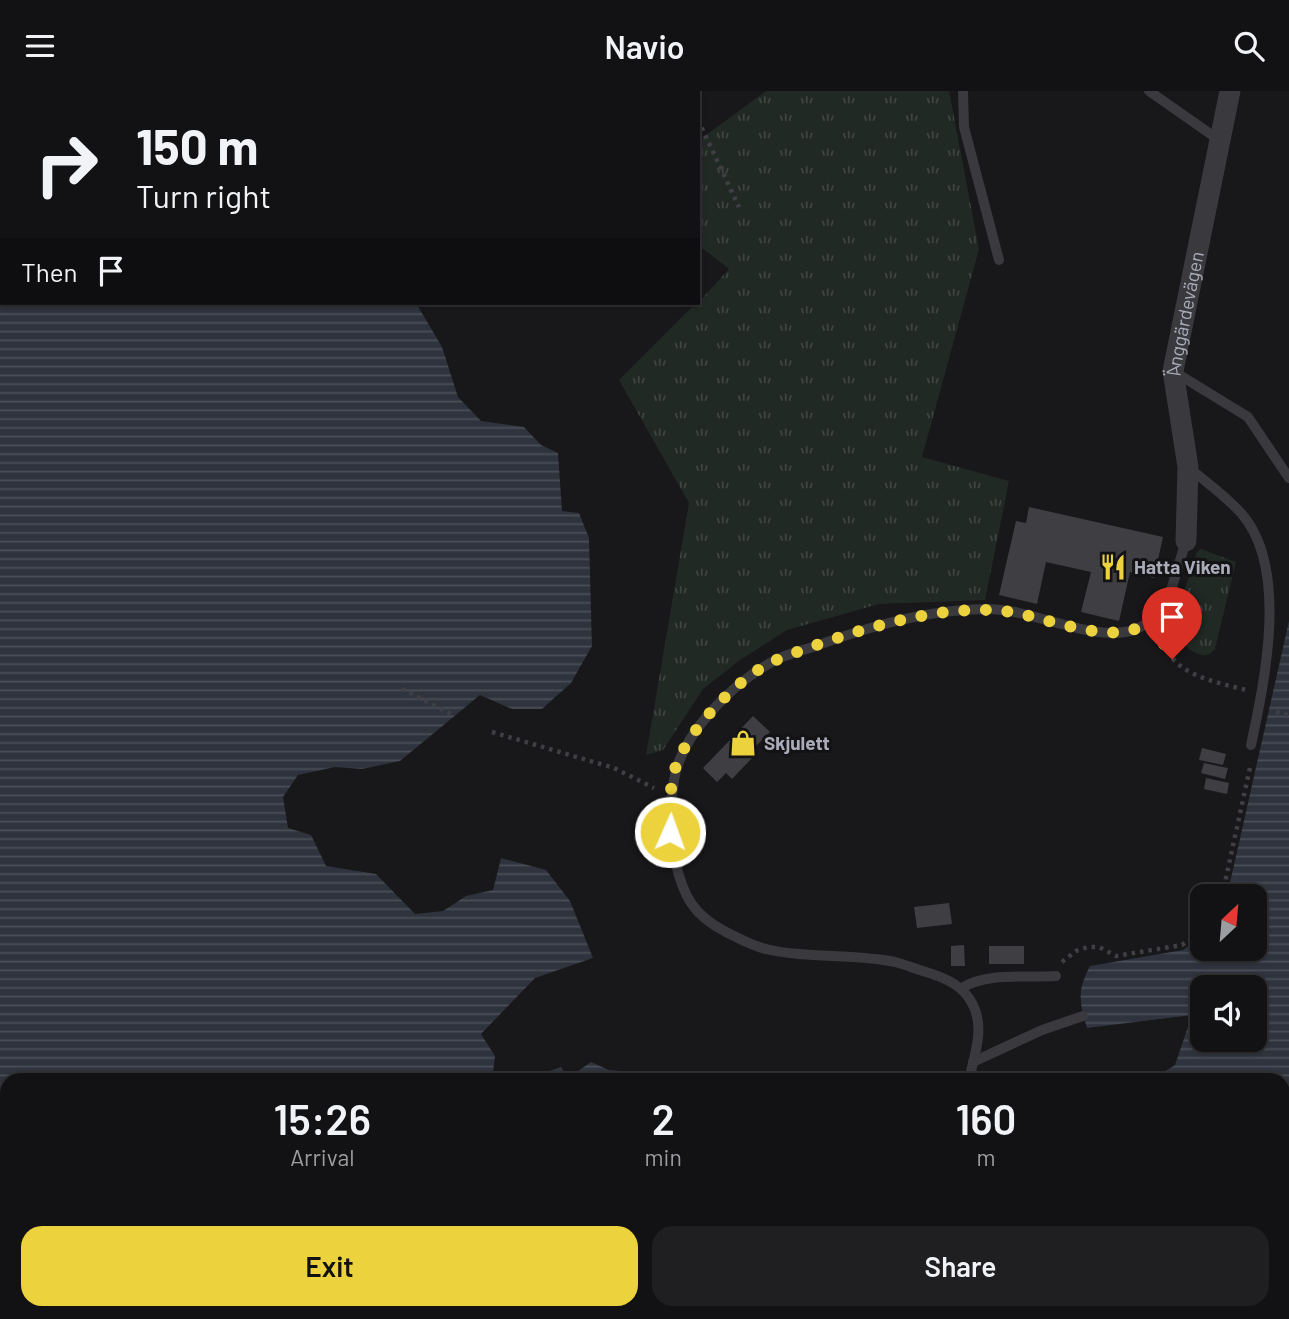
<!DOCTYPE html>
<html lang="en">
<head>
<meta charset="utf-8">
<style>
	:root { --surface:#121113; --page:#1f1f21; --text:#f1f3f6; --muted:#9c9da0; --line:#313133; --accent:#ecd23d }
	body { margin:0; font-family:Barlow,sans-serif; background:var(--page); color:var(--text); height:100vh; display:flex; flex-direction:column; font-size:26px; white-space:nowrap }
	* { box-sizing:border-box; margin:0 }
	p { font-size:23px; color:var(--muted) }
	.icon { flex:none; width:38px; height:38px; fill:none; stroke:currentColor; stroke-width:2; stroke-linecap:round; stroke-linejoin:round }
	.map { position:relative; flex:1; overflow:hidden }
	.drawer { position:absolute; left:0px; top:982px; width:1290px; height:247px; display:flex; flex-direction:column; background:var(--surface); border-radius:21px 21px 0 0; box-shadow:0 2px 5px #0004,0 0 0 2px var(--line) }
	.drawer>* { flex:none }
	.top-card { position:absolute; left:0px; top:0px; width:700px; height:214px; box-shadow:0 2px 5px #0004,0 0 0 2px var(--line); background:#121113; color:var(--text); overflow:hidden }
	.needle { width:46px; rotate:26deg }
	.controls { position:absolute; left:1190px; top:793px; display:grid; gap:14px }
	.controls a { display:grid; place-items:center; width:77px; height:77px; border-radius:14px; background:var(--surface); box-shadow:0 2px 5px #0004,0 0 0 2px var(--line); font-size:35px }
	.pin { position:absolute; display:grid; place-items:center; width:60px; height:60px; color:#fff; margin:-72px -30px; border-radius:50% 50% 50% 0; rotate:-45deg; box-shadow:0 0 7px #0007 }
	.pin .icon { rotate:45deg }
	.me { position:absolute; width:77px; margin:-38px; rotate:2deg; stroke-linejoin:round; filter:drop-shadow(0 0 5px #0008) }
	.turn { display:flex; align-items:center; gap:24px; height:147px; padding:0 21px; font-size:32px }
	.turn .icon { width:91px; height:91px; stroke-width:2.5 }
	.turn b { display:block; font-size:49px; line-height:60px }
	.then { display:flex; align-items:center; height:66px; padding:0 21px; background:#0003; gap:14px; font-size:26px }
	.eta { display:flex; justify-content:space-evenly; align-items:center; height:119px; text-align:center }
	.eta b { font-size:42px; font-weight:600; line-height:49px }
	.action { display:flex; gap:14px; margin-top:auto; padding:14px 21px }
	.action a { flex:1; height:80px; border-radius:21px; background:var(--accent); color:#111; font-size:28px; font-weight:600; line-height:80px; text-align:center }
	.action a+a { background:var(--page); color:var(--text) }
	header { display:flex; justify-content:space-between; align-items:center; height:91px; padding:0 21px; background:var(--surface); font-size:32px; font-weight:600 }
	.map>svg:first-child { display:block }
	.grass { fill:url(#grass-tufts) }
	.water { fill:url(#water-rules); fill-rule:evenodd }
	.building { fill:#3f3f43 }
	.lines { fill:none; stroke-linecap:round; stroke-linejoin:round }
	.path { stroke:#3f3f45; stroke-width:4.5; stroke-dasharray:3.5 5; stroke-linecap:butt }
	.service { stroke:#39393e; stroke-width:10 }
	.minor { stroke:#39393e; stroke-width:21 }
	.route { stroke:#ecd23d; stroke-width:12; stroke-dasharray:0 21.6 }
	.labels { text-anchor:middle; stroke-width:6; stroke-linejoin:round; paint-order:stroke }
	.street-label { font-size:19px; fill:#aaacb9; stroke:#131214 }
	.poi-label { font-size:19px; font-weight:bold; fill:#aaacb9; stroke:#131214; text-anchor:start }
</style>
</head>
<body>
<header><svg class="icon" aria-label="menu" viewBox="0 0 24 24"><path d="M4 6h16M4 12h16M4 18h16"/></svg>Navio<svg class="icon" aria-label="search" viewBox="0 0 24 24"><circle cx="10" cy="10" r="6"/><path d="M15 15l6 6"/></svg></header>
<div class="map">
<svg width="1289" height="1228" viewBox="0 0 1289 1228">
	<defs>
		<pattern id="grass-tufts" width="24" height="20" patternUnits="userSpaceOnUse" patternTransform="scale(1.75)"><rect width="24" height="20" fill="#212924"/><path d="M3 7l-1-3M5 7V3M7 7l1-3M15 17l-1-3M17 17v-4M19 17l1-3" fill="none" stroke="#3f4542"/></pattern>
		<pattern id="water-rules" width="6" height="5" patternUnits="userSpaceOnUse" patternTransform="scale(1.75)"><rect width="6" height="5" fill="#2e333d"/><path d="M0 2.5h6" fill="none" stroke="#4a4e57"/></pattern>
	</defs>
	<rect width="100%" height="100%" fill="#181719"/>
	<!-- grass -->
	<g class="grass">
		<path d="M766,0H949L979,158L922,366L1009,390L985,509L879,513L787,539L740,569L703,598L663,659L646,664L689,412L619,289L696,212H698L729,178L698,154V50Z"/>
		<path d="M1201,458L1236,471L1215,558C1209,565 1205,566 1196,562C1162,548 1190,486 1197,461Z"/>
	</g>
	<!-- water -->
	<g class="water">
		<path d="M0,75L2,212H416L442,256L458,306L481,330L524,336L541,354L558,362L562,420L579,422L589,447L592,555L571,592L542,618H512L480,604L400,670L362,678L335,676L298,684L283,706L288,737L311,744L326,775L376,783L415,823L443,820L466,805L493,799L501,767L546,779L570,810L593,867L535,887L481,943L495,965L492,989H7V1222H568L571,1223L572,1228H0Z"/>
		<path d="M1289,530V1228H1070L1065,1222H1283V989H1171L1164,981L1175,974L1192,924L1087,937C1079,910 1077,900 1090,875L1183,859L1202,844V858H1255V805H1227ZM1202,896H1255V948H1202Z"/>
		<path d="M591,971L609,979L632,981L623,989H523L561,976L568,987Z"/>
		<path d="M793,1222H951L961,1227L978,1222H990L995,1228H776Z"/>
	</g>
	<!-- building -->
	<g class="building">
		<path d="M1029,416L1163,446L1154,487L1130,481L1119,530L1081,521L1091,481L1046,471L1037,513L999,504L1016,430L1026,432Z"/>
		<path d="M753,625L770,641L749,662L753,666L732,688L726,682L717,691L703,677Z"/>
		<path d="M1202,657L1226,663L1223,674L1199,669Z"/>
		<path d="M1204,672L1228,677L1225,688L1201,682Z"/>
		<path d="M1206,687L1229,692L1227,703L1204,698Z"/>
		<path d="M949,812L952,833L917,837L914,816Z"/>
		<path d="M964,854L965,875H951V855Z"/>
		<rect x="989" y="855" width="35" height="18"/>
	</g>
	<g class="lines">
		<!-- path -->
		<g class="path">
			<path d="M658,0L662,2"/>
			<path d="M698,29L739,116"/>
			<path d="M1164,544C1165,583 1216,591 1246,599"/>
			<path d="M402,598L455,625"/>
			<path d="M1276,621L1289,624"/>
			<path d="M492,641L614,677L654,697"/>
			<path d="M1222,805L1251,672"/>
			<path d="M1062,871L1076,860L1088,856H1099L1116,865L1182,854L1202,839"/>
			<path d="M1041,1222L1046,1228"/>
		</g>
		<!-- service -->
		<g class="service">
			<path d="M963,0L964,36L999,169"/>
			<path d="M1149,0L1219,49"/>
			<path d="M421,2V0"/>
			<path d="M1173,280L1248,326L1289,387"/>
			<path d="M1188,376C1206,391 1226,405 1241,422C1289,476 1265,589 1251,654"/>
			<path d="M962,897C987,881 1027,887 1056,885"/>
			<path d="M973,971L1042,939L1083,925"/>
			<path d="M969,989C974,965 985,938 973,914C964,895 946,887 926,881C916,878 906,874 895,871C853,862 808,868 766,858C752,855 738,847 726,841C693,824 683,805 675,769C670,742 669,717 674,689C681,643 733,592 772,571C784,564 799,560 813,556C868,536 928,518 987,518C1034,518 1087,550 1131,540C1142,537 1154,528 1164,522L1186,450"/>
		</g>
		<!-- minor -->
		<path class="minor" id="s1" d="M1186,450L1188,376L1173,280L1230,0"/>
	</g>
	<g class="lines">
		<!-- route -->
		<path class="route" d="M670,741C670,720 669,698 675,678C687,639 738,587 774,570C787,564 801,560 814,555C867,536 934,517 991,519C1035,520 1090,550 1131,539C1143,537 1154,528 1164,522V554L1172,568"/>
	</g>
	<!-- icons -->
	<defs>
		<g id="restaurant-bare" transform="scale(2.1)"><path d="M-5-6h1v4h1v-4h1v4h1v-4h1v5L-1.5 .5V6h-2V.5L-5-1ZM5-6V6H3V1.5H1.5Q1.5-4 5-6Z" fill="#ecd23d" stroke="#131214" stroke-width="2.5" paint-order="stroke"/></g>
		<g id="shop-bare" transform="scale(2.1)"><path d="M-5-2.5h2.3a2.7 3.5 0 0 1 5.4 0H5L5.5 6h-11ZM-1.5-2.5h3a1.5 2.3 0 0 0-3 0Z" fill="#ecd23d" stroke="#131214" stroke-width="2.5" paint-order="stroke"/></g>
	</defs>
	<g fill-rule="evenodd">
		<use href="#restaurant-bare" x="1113" y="476"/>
		<use href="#shop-bare" x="743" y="652"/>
	</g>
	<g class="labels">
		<!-- street labels -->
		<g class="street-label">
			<text dy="7" stroke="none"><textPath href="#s1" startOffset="229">Änggärdevägen</textPath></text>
		</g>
		<!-- poi labels -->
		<g class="poi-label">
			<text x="1134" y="483">Hatta Viken</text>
			<text x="764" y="659">Skjulett</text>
		</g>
	</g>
</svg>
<div class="controls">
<a><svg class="needle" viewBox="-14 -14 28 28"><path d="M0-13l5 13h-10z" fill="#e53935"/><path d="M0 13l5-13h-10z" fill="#9c9da0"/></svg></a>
<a><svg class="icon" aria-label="sound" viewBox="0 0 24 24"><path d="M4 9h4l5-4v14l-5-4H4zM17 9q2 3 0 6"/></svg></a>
</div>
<div class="pin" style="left:1172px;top:568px;background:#d93025"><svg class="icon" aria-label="arrive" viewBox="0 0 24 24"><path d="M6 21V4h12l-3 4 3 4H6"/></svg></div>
<svg class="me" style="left:670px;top:741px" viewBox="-20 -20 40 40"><circle r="17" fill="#ecd23d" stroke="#fff" stroke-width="3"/><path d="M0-11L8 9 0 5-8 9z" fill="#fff"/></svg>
<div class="top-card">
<div class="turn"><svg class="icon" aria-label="right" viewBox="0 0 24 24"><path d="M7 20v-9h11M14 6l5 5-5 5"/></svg><div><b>150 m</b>Turn right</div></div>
<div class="then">Then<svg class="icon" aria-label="arrive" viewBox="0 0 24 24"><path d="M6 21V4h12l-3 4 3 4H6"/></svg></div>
</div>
<section class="drawer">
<div class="eta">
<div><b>15:26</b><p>Arrival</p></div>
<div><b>2</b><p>min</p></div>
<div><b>160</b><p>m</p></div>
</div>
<div class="action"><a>Exit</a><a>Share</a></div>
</section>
</div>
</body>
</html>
